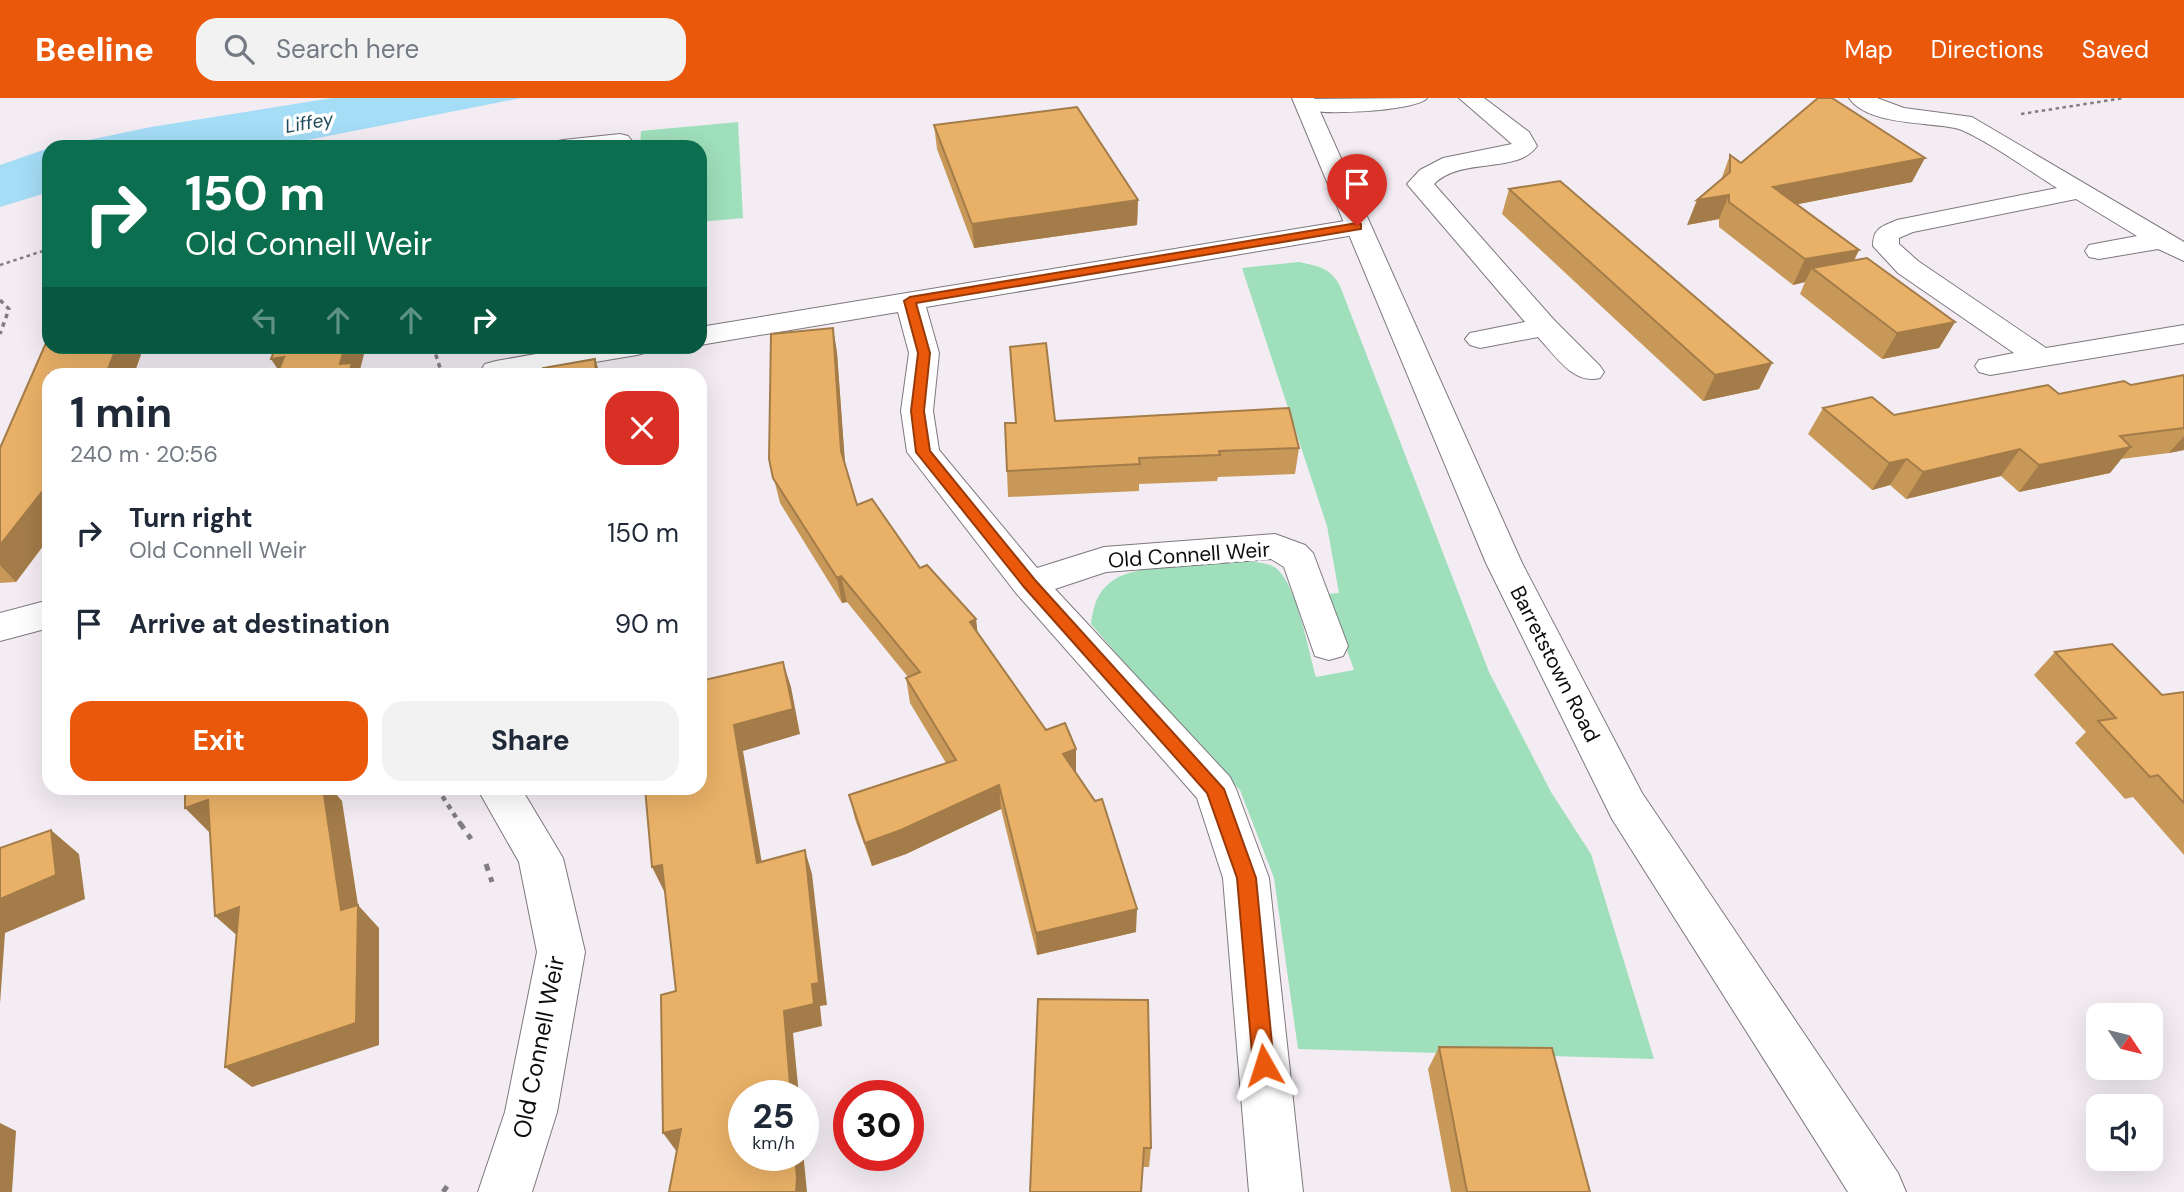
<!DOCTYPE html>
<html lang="en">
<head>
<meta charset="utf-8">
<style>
	:root { --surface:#fff; --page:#f2f2f3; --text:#1f2937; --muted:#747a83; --accent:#ea580c }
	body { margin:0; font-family:"DM Sans",sans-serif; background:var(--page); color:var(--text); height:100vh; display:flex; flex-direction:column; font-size:26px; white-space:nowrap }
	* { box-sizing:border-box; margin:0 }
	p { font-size:23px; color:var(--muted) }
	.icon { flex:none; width:38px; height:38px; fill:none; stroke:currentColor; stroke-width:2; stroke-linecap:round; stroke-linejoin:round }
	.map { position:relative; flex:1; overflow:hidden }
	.drawer { position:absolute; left:42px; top:270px; width:665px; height:427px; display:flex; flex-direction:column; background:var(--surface); border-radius:21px; box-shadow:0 7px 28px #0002 }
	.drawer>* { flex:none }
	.banner { position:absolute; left:42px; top:42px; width:665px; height:214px; border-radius:21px; box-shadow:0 7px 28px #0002; background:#0b6e4f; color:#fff; overflow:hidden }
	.needle { width:46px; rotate:125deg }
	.controls { position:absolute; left:2086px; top:905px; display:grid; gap:14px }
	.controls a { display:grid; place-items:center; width:77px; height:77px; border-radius:14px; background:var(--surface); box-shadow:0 7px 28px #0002; font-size:35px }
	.speed { position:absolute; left:728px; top:982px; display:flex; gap:14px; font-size:35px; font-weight:700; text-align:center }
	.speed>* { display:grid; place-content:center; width:91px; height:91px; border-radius:50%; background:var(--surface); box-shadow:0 7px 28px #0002; line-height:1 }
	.speed small { font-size:18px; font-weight:400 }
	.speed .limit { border:10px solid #d22; background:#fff; color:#111 }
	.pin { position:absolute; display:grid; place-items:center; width:60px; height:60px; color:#fff; margin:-72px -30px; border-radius:50% 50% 50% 0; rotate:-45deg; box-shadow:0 0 7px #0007 }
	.pin .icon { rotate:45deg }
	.me { position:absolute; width:77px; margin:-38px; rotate:354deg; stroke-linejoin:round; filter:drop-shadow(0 0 5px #0008) }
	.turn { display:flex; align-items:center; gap:24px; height:147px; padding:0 28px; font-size:32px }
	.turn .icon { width:91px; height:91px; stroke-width:2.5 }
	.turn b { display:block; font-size:49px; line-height:60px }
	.lanes { display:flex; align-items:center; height:66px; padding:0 28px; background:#0003; justify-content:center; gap:35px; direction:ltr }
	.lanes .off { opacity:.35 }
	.round { display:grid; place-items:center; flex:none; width:74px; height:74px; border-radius:21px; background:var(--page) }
	.overview { display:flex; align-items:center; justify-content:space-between; height:119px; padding:0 28px }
	h1 { font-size:42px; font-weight:700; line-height:52px }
	.cta { display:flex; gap:14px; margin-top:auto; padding:14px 28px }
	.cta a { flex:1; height:80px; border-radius:21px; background:var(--accent); color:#fff; font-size:28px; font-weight:700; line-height:80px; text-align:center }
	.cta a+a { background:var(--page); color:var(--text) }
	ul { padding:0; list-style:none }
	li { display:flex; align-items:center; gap:21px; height:91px; padding:0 28px }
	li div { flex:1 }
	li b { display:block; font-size:26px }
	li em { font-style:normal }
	header { display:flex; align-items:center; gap:42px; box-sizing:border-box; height:98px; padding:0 35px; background:var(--accent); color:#fff }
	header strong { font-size:33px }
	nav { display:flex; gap:38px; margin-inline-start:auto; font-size:24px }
	.search { width:490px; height:63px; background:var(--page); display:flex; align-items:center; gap:18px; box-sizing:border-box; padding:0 24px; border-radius:21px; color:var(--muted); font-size:26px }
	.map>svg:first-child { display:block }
	.green { fill:#9fdfbc }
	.water { fill:#a5dcf6 }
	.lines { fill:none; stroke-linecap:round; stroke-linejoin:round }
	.street-casing { stroke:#7e787e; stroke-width:2 }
	.secondary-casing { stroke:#7e787e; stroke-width:2 }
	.path-far3 { stroke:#817d81; stroke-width:2.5; stroke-dasharray:3.5 3.5; stroke-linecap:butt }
	.path-far2 { stroke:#817d81; stroke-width:3.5; stroke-dasharray:4.5 4.5; stroke-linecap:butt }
	.path-far1 { stroke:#817d81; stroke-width:4.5; stroke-dasharray:5 5; stroke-linecap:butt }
	.path { stroke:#817d81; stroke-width:5; stroke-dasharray:7 7; stroke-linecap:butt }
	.street { fill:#fff; fill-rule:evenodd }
	.secondary { fill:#fff; fill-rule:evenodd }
	.wall { fill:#c89859 }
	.shaded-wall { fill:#a37c49 }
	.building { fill:#e9b168; stroke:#a37c49; stroke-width:2 }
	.route { fill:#ea580c; stroke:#983908; stroke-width:2 }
	.labels { text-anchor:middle; stroke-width:7; stroke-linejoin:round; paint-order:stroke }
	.far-water-label { font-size:19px; font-style:italic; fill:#1f4b5d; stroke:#fff }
	.street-label { font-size:21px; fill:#0e0c0e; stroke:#fff }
	.near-street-label { font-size:24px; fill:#0e0c0e; stroke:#fff }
</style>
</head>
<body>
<header>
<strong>Beeline</strong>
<div class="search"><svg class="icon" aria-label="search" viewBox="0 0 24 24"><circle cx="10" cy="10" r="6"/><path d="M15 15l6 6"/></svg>Search here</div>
<nav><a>Map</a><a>Directions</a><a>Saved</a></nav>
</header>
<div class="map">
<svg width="2184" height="1094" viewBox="0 0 2184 1094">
	<rect width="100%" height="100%" fill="#f3edf3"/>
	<!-- green -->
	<g class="green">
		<path d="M738,24L743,120L700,124V49H640L641,33Z"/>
		<path d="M1299,164C1318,168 1331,170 1340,188L1489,574L1551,694L1591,756L1654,961L1298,951L1274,780L1240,692L1177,626L1091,526C1094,506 1097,493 1115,481C1136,466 1256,454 1276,470C1297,487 1308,552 1316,579L1354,572L1327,496L1339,495L1327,428L1242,170Z"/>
	</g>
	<!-- water -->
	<g class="water">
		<path d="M332,0H522L272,49H55L151,29Z"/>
		<path d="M49,50V94L0,109V67Z"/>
	</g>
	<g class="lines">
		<!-- street casing -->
		<g class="street-casing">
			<g id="street">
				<path d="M1427,0C1419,13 1305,20 1297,8L1308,1Z"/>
				<path d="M1459,0H1484L1529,34L1537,48C1517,77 1462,58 1434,86L1555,223L1600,268L1604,274L1600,280C1573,287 1555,257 1538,239L1480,250L1470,247L1465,241L1470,235L1525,224L1407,86L1420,72L1443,60L1512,46Z"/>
				<path d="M1849,0H1877L1904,10L1972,19L2184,144V163L2158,151L2099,161L2089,159L2085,153L2089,147L2137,138L2076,101L1913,134L1899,140V146L1918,163L2046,250L2184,227V245L1990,277L1979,274L1975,268L1979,262L2014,255L1898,175L1873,148C1873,130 1881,129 1897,122L2057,90C2036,77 1975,34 1955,30C1926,24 1867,27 1849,0Z"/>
				<path d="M620,36L628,38L632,43L628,48L551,49L554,44L563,42Z"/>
				<path d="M1357,121L1366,123L1370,129L1366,135L926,209L939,255L933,313L939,352L1037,470L1104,449L1275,436L1305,447L1313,455L1348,548L1343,558L1329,562L1315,558L1284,469L1271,461L1106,474L1055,491L1230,679L1236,691L1269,780L1303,1094H1249L1223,780L1197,700L1016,495L907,354L901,313L909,255L898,214L700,247V229Z"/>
				<path d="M581,248H652L648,254L637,257L523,276H484L481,272L485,266L496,263Z"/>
				<path d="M49,502V530L0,543V515Z"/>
				<path d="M477,690H521L563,760L585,854L557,1014L532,1094H478L505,1014L537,854L519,764Z"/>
			</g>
		</g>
		<!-- secondary casing -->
		<g class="secondary-casing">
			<path id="secondary" d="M1292,0H1314L1522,465L1642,695L1898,1075L1906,1094H1848L1612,721L1486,465Z"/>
		</g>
		<!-- path-far3 -->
		<g class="path-far3">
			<path d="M2021,16L2124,0"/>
			<path d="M0,167L49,151"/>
		</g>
		<!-- path-far2 -->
		<g class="path-far2">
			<path d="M0,202L9,211L0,236"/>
			<path d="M433,248L442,276"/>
		</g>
		<!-- path-far1 -->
		<path class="path-far1" d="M437,690L461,727"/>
		<!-- path -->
		<g class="path">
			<path d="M460,725L471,741"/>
			<path d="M486,766L492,784"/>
			<path d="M443,1094L451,1083"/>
		</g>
		<!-- street -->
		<use href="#street" class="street"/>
		<!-- secondary -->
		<use href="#secondary" class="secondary"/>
	</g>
	<!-- wall -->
	<g class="wall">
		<path d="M934,27L1138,102L1137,127L974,150L937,51Z"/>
		<path d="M1730,57L1741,65L1912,84L1798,106L1859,152L1854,163L1955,224L1939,250L1882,261L1800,196L1805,184L1793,187L1719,129V121L1687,127L1721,82Z"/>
		<path d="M1509,91L1772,265L1759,291L1703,303L1502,116Z"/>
		<path d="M833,230L837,255L845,367L857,407L920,470L976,521L977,534L1076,675L1136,834L1037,857L1001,711L906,756L872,768L855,721L849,697L946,665L910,605L906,580L908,579L847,504L842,505L780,405L769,361Z"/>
		<path d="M49,248H144L134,276H49V440L16,484L0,485V350Z"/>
		<path d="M2184,277V352L2169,355L2121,361L2110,375L2019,394L2001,378L1906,401L1890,387L1872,392L1808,336L1823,310L1894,317L2131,287Z"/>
		<path d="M1055,323L1299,350L1295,376L1218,379L1217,383L1139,386V393L1008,399L1007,373Z"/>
		<path d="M2055,554L2162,597L2184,594V757L2133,699L2125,701L2075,645L2086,634L2034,577Z"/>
		<path d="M1038,901L1151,1050L1149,1069H1143Z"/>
		<path d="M1439,949L1590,1094H1451L1428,971Z"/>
	</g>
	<!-- shaded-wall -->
	<g class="shaded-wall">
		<path d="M1925,60L1912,84L1762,113L1773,89Z"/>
		<path d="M1729,97L1719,121L1687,127L1697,102Z"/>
		<path d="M1138,102L1137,127L974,150L972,126Z"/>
		<path d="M1859,152L1846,177L1812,170L1805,184L1793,187L1805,161Z"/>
		<path d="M1955,224L1939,250L1882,261L1897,235Z"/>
		<path d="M833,230L837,255L846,378L841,353Z"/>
		<path d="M117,248H144L134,276H106Z"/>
		<path d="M345,248H366L359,276H345L340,266Z"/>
		<path d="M284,259L281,276L271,261Z"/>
		<path d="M595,261L600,276H596Z"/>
		<path d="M1772,265L1759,291L1703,303L1715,277Z"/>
		<path d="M2184,338V352L2169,355Z"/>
		<path d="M2131,349L2110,375L2019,394L2039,367Z"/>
		<path d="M2020,351L2001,378L1906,401L1923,374Z"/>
		<path d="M1907,361L1890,387L1872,392L1889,365Z"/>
		<path d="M49,385V440L16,484L0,467V447Z"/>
		<path d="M841,478L847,504L842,505L837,480Z"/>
		<path d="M976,521L979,547L970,524Z"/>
		<path d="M783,564L791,589L800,636L743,653L766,789L757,765L734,627Z"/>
		<path d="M1076,651V675L1063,656Z"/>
		<path d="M999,687L1001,711L906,756L872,768L865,745Z"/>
		<path d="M323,690H331L342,703L358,807L379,830V947L252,989L225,969L341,812Z"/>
		<path d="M208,702L232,727L210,735L185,710Z"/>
		<path d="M51,732L79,756L85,801L5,835L0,906V801Z"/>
		<path d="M805,752L812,776L827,907L820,908L822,928L793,935L799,998H791L784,913L812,886Z"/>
		<path d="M662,767L674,791L664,793L652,769Z"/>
		<path d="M239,809L241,841L215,818Z"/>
		<path d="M1137,811L1136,834L1037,857L1036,835Z"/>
		<path d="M0,1025L16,1033L12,1094H0Z"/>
		<path d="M681,1031L677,1054L663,1035Z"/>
		<path d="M803,1053L807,1094H796L795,1057H803Z"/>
	</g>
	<!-- building -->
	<g class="building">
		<path d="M1818,0H1832L1925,60L1773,89L1859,152L1805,161L1729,104V97L1697,102L1730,74V57L1741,65Z"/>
		<path d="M1077,9L1138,102L972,126L934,27Z"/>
		<path d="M1560,83L1772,265L1715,277L1509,91Z"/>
		<path d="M1867,160L1955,224L1897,235L1812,170Z"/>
		<path d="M833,230L841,353L857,407L872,401L920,470L927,467L976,521L970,524L1046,632L1065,625L1076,651L1063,656L1095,703L1102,701L1137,811L1036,835L999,687L901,732L865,745L849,697L956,662L906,580L920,574L841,478L837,480L773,380L769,361L771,236Z"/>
		<path d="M49,238V248H117L106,276H49V385L0,447V350Z"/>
		<path d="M1046,245L1055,323L1289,310L1299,350L1219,353L1220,357L1139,360L1140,366L1007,373L1005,325H1016L1010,249Z"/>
		<path d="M276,248H345L340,266L352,265L349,276H277L284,259L271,261Z"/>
		<path d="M595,261L596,276H543V270Z"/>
		<path d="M2184,277V330L2120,338L2131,349L2039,367L2020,351L1923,374L1907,361L1889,365L1823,310L1872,299L1894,317L2048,287L2059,296L2124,283L2131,287Z"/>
		<path d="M2112,546L2162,597L2184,594V705L2158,677L2150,679L2098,623L2116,620L2055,554Z"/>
		<path d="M783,564L793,611L734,627L757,765L805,752L819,885L812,886L814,906L784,913L791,998H744V1057H795L797,1080L796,1094H669L681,1031L663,1035L661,897L676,893L662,767L652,769L645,690H700V583Z"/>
		<path d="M185,690H323L341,812L358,807L356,925L225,969L239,809L215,818L208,702L185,710Z"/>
		<path d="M51,732L56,777L0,801V750Z"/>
		<path d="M1038,901L1148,902L1151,1050H1144L1141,1094H1030Z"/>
		<path d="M1439,949L1552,950L1590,1094H1467Z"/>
	</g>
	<!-- route -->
	<path class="route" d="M1357,125L1361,126V131L916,205L930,255L924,313L930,353L1035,482L1224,691L1256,780L1274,967L1271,974L1264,977L1256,974L1253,967L1237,780L1207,695L1024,489L916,354L911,313L918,255L904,203L910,199Z"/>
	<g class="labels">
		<!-- far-water labels -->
		<g class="far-water-label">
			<text transform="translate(309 24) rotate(-10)" y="7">Liffey</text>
		</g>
		<!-- street labels -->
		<g class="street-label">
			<text transform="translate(1189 457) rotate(-4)" y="7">Old Connell Weir</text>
			<text transform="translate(1555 566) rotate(63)" y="7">Barretstown Road</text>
		</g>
		<!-- near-street labels -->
		<g class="near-street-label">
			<text transform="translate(539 949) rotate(-79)" y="8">Old Connell Weir</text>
		</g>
	</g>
</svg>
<div class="controls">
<a><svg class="needle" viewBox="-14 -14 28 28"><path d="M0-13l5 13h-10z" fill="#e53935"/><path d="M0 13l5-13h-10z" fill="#747a83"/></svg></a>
<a><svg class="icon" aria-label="sound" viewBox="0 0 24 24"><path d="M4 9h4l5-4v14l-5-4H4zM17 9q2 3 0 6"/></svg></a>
</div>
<div class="speed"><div>25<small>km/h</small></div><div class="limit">30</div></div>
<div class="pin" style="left:1357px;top:128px;background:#d93025"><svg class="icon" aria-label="arrive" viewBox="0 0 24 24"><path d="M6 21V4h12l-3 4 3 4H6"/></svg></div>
<svg class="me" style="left:1264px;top:967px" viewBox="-20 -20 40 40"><path d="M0-17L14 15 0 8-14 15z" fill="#ea580c" stroke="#fff" stroke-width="4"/></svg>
<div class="banner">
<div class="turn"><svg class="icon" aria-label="right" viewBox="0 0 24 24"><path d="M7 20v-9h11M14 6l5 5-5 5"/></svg><div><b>150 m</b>Old Connell Weir</div></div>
<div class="lanes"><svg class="icon off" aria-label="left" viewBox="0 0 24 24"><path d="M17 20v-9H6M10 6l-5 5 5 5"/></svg><svg class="icon off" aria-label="ahead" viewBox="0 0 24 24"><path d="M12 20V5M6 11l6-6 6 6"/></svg><svg class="icon off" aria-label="ahead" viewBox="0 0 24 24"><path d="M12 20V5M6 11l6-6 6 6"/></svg><svg class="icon" aria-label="right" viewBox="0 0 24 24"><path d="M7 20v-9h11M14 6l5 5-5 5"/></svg></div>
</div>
<section class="drawer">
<div class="overview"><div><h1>1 min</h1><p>240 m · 20:56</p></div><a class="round" style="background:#d93025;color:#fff"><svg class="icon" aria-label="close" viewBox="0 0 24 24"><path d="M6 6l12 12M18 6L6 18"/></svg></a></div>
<ul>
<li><svg class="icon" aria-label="right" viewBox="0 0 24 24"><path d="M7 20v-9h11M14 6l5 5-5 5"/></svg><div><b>Turn right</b><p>Old Connell Weir</p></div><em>150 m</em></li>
<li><svg class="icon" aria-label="arrive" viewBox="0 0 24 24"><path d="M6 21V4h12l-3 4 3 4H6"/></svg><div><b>Arrive at destination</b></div><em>90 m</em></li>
</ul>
<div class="cta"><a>Exit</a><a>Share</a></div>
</section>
</div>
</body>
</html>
